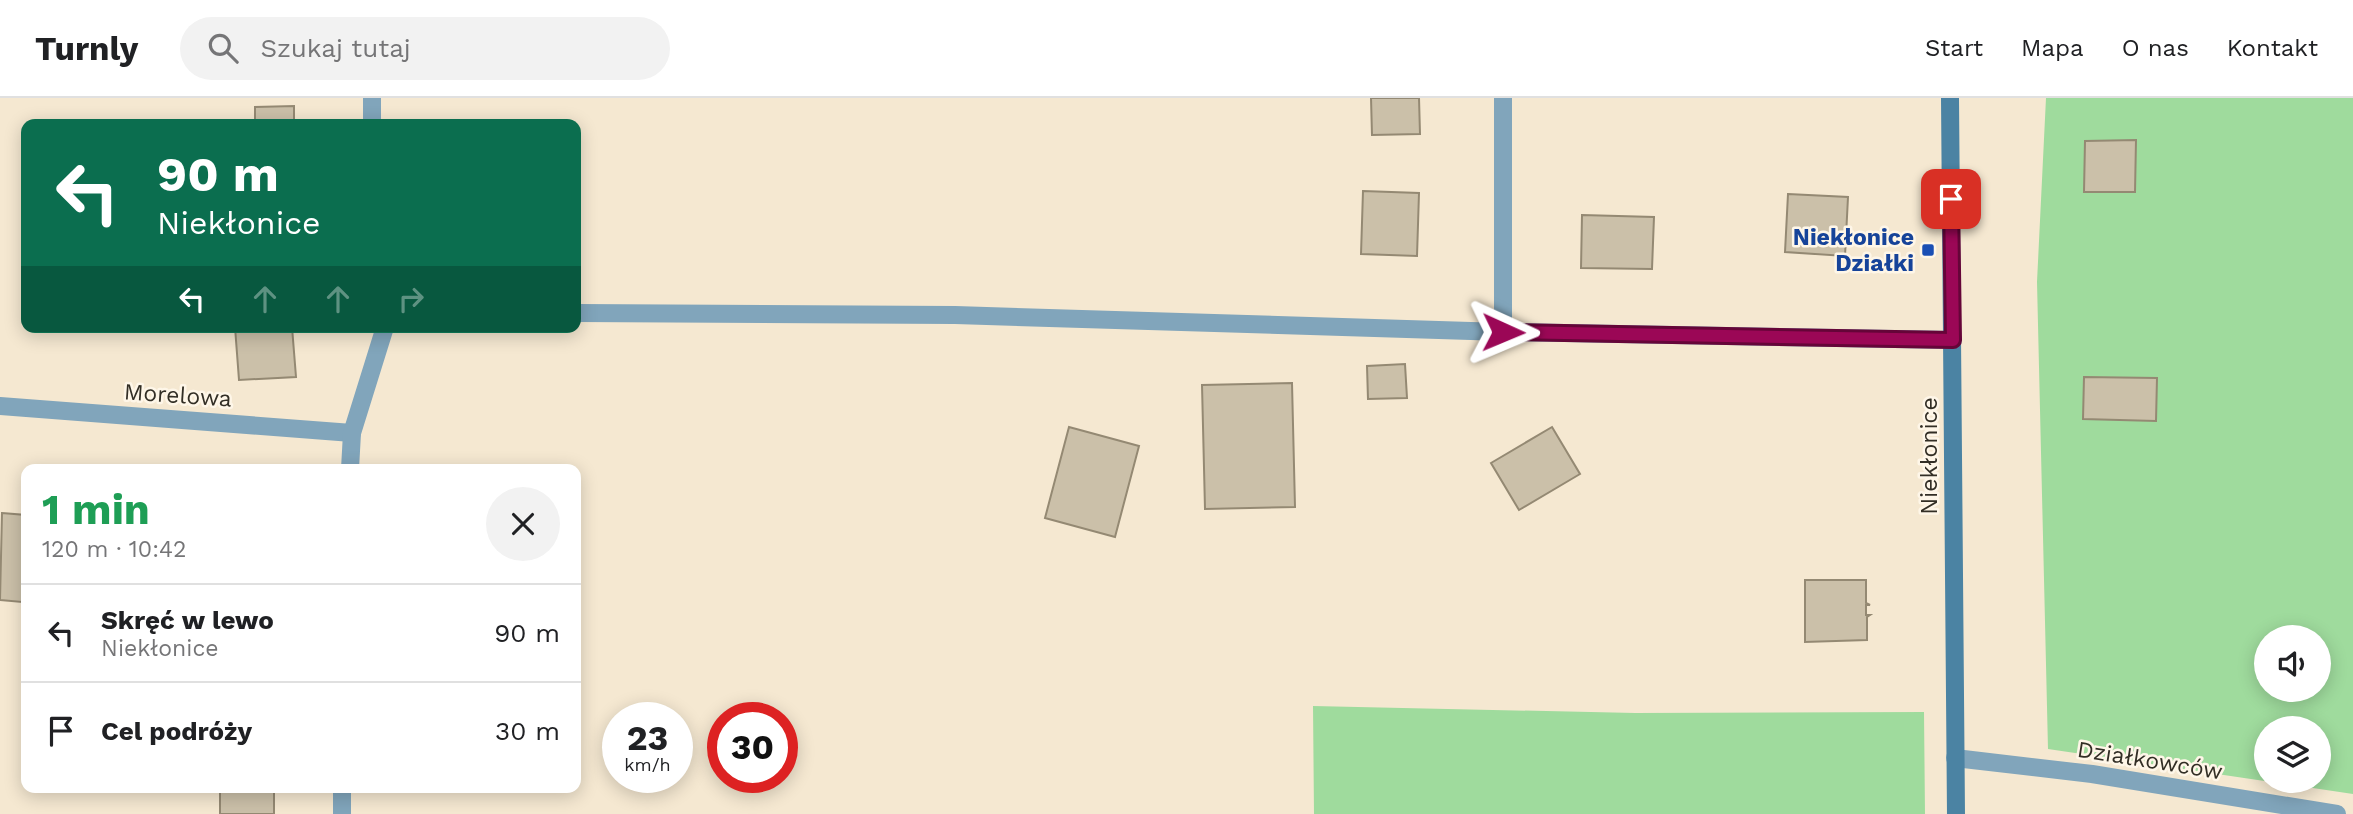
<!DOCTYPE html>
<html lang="pl">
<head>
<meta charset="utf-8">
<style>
	:root { --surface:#fff; --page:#f2f2f2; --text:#202124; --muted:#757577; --line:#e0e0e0 }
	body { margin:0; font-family:"Work Sans",sans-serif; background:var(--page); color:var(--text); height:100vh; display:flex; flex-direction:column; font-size:26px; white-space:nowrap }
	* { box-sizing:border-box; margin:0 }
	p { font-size:23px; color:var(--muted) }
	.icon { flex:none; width:38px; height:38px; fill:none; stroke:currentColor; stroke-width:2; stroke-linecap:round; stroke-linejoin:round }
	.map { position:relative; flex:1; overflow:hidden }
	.sheet { position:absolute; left:21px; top:366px; width:560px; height:329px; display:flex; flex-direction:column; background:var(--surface); border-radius:14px; box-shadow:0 4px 18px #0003 }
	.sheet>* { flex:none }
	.guide { position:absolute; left:21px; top:21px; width:560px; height:214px; border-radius:14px; box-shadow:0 4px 18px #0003; background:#0b6e4f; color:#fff; overflow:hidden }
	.buttons { position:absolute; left:2254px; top:527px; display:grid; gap:14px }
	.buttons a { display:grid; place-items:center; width:77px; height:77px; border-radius:50%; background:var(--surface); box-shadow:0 4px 18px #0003; font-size:35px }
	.speed { position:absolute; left:602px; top:604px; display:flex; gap:14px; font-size:35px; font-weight:700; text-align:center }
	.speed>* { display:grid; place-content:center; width:91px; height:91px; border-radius:50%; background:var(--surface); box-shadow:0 4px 18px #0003; line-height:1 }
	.speed small { font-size:18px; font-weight:400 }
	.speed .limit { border:10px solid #d22; background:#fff; color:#111 }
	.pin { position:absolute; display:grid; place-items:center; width:60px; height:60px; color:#fff; margin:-30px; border-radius:14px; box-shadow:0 4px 10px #0006 }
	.me { position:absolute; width:77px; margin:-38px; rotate:91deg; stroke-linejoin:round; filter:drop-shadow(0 0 5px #0008) }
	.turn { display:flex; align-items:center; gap:24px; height:147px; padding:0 21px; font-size:32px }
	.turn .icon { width:91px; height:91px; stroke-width:2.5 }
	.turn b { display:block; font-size:49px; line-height:60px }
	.lanes { display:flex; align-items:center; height:66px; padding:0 21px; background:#0003; justify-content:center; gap:35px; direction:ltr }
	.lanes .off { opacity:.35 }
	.round { display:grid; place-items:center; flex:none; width:74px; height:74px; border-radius:37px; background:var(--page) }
	.head { display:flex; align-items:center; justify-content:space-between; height:119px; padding:0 21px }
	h1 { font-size:42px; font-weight:700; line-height:52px; color:#1e9e55 }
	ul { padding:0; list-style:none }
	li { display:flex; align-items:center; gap:21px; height:98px; padding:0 21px; border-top:2px solid var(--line) }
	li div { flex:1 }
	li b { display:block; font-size:26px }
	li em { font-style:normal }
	header { display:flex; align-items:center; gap:42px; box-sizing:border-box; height:98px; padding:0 35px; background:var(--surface); border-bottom:2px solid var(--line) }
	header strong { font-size:33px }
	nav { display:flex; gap:38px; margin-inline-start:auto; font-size:24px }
	.search { width:490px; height:63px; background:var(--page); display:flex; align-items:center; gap:18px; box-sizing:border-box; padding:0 24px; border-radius:38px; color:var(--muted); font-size:26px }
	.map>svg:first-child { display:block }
	.green { fill:#9fdb9d; fill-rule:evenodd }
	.building { fill:#cbc0a9; stroke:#948973; stroke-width:2 }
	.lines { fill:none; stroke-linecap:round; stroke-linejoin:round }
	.lane { stroke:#81a5bb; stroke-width:18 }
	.street { stroke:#81a5bb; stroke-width:18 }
	.secondary { stroke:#4b83a3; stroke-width:18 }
	.route-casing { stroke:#650538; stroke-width:18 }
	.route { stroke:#9b0756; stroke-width:12 }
	.transit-dot { fill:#1a4fb4; stroke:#fef6e8; stroke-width:2.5 }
	.labels { text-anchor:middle; stroke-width:5; stroke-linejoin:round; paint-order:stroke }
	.transit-label { font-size:23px; font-weight:bold; fill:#164399; stroke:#fef6e8; text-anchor:end }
	.street-label { font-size:23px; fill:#322e25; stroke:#fef6e8 }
</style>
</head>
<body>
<header>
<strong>Turnly</strong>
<div class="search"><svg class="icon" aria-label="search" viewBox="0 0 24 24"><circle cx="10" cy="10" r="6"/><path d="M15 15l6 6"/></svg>Szukaj tutaj</div>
<nav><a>Start</a><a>Mapa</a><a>O nas</a><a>Kontakt</a></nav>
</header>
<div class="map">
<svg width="2353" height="716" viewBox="0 0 2353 716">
	<rect width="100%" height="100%" fill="#f5e8d1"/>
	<!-- green -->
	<g class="green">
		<path d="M2046,0H2353V696L2048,651L2037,184ZM2266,539H2319V592H2266ZM2266,630H2319V682H2266Z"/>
		<path d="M1313,608L1635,615L1924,614L1925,716H1314Z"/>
	</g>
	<!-- building -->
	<g class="building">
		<path d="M1371,0H1419L1420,36L1372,37Z"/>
		<path d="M294,8V26H255V9Z"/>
		<path d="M2136,42L2135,94H2084L2085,43Z"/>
		<path d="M1363,93L1419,95L1417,158L1361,156Z"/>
		<path d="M1788,96L1848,99L1845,158L1785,154Z"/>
		<path d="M1582,117L1654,119L1652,171L1581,170Z"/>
		<path d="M235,229H292L296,279L239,282Z"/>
		<path d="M1405,266L1407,300L1368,301L1367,268Z"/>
		<path d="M2084,279L2157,280L2156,323L2083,321Z"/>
		<path d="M1292,285L1295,409L1205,411L1202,287Z"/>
		<path d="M1069,329L1139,348L1115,439L1045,420Z"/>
		<path d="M1552,329L1580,376L1519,412L1491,365Z"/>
		<path d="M2,415L26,417V474L22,504L0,502Z"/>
		<path d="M1805,482H1866V505L1870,507H1866V517H1870L1867,519V542L1805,544Z"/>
		<rect x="220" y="690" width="54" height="26"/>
	</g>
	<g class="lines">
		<!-- lane -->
		<g class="lane">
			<path d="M0,308L352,335"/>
			<path d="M350,371L352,335L385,229"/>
			<path d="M342,716V690"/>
		</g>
		<!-- street -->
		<g class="street">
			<path d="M1503,0V234"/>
			<path d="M372,26V0"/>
			<path d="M576,215L955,217L1503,234L1953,242"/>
			<path d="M1955,660L2092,676L2337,716"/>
		</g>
		<!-- secondary -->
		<path class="secondary" d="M1950,0L1956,716"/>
	</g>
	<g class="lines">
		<!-- route casing -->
		<g class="route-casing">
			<path id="route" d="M1503,234L1953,242L1951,101"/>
		</g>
		<!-- route -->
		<use href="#route" class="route"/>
	</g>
	<!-- markers -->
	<rect class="transit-dot" x="1921" y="145" width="14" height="14" rx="3.5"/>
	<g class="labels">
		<!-- transit labels -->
		<g class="transit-label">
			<text x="1914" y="147">Niekłonice<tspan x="1914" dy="26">Działki</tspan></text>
		</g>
		<!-- street labels -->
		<g class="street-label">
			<text transform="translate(178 297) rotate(4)" y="8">Morelowa</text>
			<text transform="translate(1929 358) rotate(-90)" y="8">Niekłonice</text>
			<text transform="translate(2150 662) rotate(9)" y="8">Działkowców</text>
		</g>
	</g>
</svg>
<div class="buttons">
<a><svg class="icon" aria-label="sound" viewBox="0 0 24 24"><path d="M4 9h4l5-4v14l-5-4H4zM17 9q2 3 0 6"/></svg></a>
<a><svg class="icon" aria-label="layers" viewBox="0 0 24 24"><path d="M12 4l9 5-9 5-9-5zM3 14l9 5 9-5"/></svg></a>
</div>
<div class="speed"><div>23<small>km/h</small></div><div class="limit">30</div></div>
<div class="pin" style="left:1951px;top:101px;background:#d93025"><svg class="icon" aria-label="arrive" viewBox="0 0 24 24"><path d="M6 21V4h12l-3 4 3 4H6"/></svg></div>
<svg class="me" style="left:1503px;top:234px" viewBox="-20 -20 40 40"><path d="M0-17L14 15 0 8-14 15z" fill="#9b0756" stroke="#fff" stroke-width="4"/></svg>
<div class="guide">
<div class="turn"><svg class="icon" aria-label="left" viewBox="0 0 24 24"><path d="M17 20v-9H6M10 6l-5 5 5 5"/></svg><div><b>90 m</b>Niekłonice</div></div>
<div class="lanes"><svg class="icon" aria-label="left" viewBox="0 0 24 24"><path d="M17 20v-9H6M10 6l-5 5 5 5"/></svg><svg class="icon off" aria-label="ahead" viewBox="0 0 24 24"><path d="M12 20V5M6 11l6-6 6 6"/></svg><svg class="icon off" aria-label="ahead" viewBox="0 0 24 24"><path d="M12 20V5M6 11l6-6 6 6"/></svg><svg class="icon off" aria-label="right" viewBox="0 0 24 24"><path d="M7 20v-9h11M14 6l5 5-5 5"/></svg></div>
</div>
<section class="sheet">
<div class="head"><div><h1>1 min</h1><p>120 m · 10:42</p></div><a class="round"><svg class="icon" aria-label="close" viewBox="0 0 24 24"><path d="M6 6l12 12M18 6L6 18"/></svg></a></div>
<ul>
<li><svg class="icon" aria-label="left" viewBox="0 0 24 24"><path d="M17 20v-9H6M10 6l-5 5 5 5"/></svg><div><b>Skręć w lewo</b><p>Niekłonice</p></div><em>90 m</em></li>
<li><svg class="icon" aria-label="arrive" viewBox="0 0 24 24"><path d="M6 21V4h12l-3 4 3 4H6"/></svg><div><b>Cel podróży</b></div><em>30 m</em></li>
</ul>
</section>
</div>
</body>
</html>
